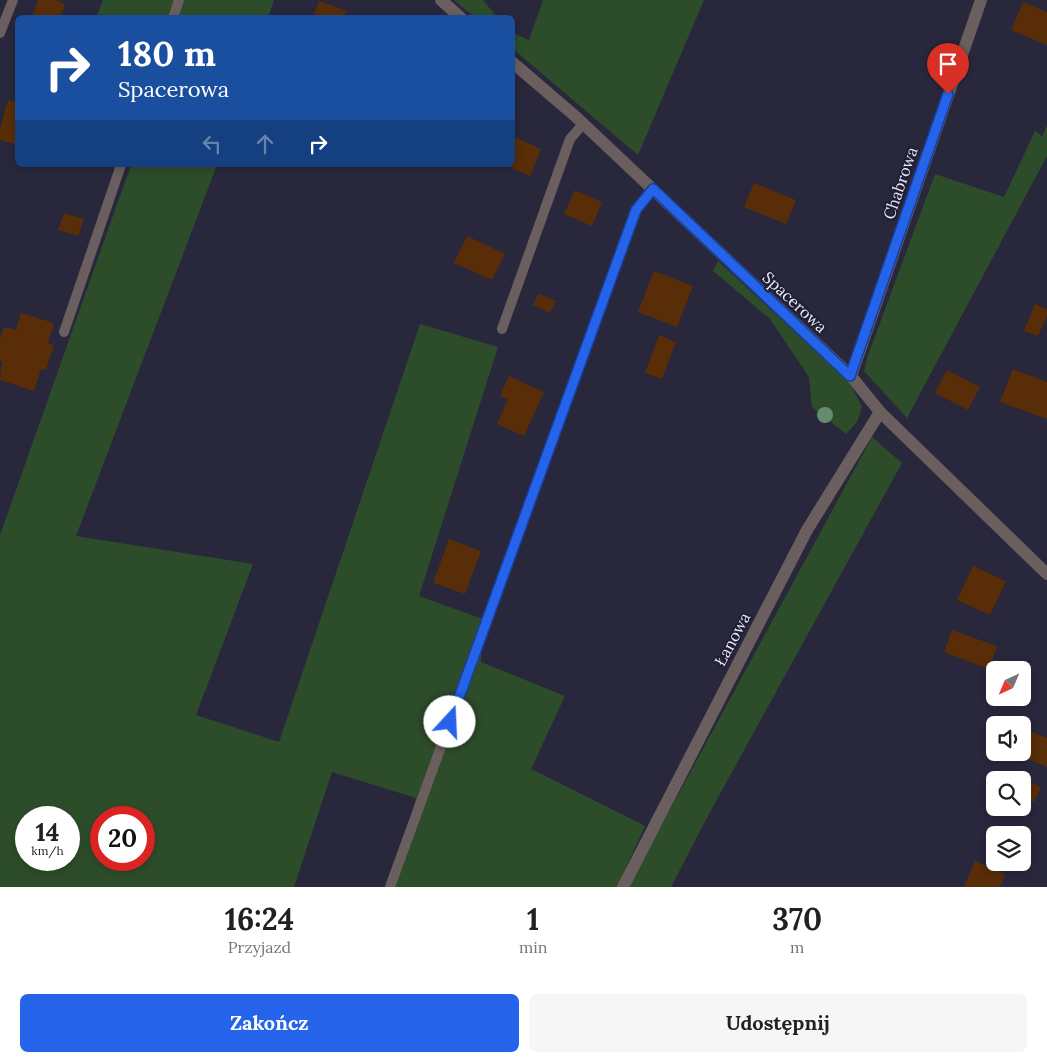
<!DOCTYPE html>
<html lang="pl">
<head>
<meta charset="utf-8">
<style>
	:root { --surface:#fff; --page:#f6f6f6; --text:#202124; --muted:#757577; --accent:#2563eb }
	body { margin:0; font-family:Lora,serif; background:var(--page); color:var(--text); height:100vh; display:flex; flex-direction:column; font-size:19px; white-space:nowrap }
	* { box-sizing:border-box; margin:0 }
	p { font-size:16px; color:var(--muted) }
	.icon { flex:none; width:28px; height:28px; fill:none; stroke:currentColor; stroke-width:2; stroke-linecap:round; stroke-linejoin:round }
	.map { position:relative; height:887px; overflow:hidden }
	.details { display:flex; flex-direction:column; background:var(--surface); flex:1 }
	.details>* { flex:none }
	.guide { position:absolute; left:15px; top:15px; width:500px; height:152px; border-radius:8px; box-shadow:0 2px 8px #0003; background:#1a4fa0; color:#fff; overflow:hidden }
	.needle { width:32px; rotate:224deg }
	.fabs { position:absolute; left:986px; top:661px; display:grid; gap:10px }
	.fabs a { display:grid; place-items:center; width:45px; height:45px; border-radius:8px; background:var(--surface); box-shadow:0 2px 8px #0003; font-size:25px }
	.speed { position:absolute; left:15px; top:806px; display:flex; gap:10px; font-size:25px; font-weight:700; text-align:center }
	.speed>* { display:grid; place-content:center; width:65px; height:65px; border-radius:50%; background:var(--surface); box-shadow:0 2px 8px #0003; line-height:1 }
	.speed small { font-size:12px; font-weight:400 }
	.speed .limit { border:8px solid #d22; background:#fff; color:#111 }
	.pin { position:absolute; display:grid; place-items:center; width:42px; height:42px; color:#fff; margin:-51px -21px; border-radius:50% 50% 50% 0; rotate:-45deg; box-shadow:0 0 5px #0007 }
	.pin .icon { rotate:45deg }
	.me { position:absolute; width:55px; margin:-28px; rotate:20deg; stroke-linejoin:round; filter:drop-shadow(0 0 4px #0008) }
	.turn { display:flex; align-items:center; gap:18px; height:105px; padding:0 20px; font-size:22px }
	.turn .icon { width:65px; height:65px; stroke-width:2.5 }
	.turn b { display:block; font-size:35px; line-height:42px }
	.lanes { display:flex; align-items:center; height:48px; padding:0 20px; background:#0003; justify-content:center; gap:25px; direction:ltr }
	.lanes .off { opacity:.35 }
	.eta { display:flex; justify-content:space-evenly; align-items:center; height:85px; text-align:center }
	.eta b { font-size:30px; font-weight:700; line-height:35px }
	.cta { display:flex; gap:10px; margin-top:auto; padding:10px 20px }
	.cta a { flex:1; height:58px; border-radius:8px; background:var(--accent); color:#fff; font-size:20px; font-weight:700; line-height:58px; text-align:center }
	.cta a+a { background:var(--page); color:var(--text) }
	.map>svg:first-child { display:block }
	.green { fill:#2d4d2a; fill-rule:evenodd }
	.building { fill:#582d07 }
	.lines { fill:none; stroke-linecap:round; stroke-linejoin:round }
	.service { stroke:#6b5e5e; stroke-width:10 }
	.minor { stroke:#6b5e5e; stroke-width:12 }
	.tree { fill:#658d6b }
	.route-casing { stroke:#184099; stroke-width:12 }
	.route { stroke:#2563eb; stroke-width:9 }
	.labels { text-anchor:middle; stroke-width:4; stroke-linejoin:round; paint-order:stroke }
	.street-label { font-size:16px; fill:#e9e9f7; stroke:#1f1e32 }
</style>
</head>
<body>
<div class="map">
<svg width="1047" height="887" viewBox="0 0 1047 887">
	<rect width="100%" height="100%" fill="#28273c"/>
	<!-- green -->
	<g class="green">
		<path d="M103,0H274L268,17L96,18Z"/>
		<path d="M454,0H483L497,17H474Z"/>
		<path d="M543,0H704L638,155L513,49V33L529,40Z"/>
		<path d="M1047,126V156L907,418L864,371L867,358L935,174L1004,197L1035,131L1042,136Z"/>
		<path d="M131,165H217L76,536L253,564L196,715L279,742L420,324L498,347L419,596L483,619L481,662L565,696L531,769L645,826L617,887H392L416,798L332,772L294,887H0V535ZM26,818H69V860H26ZM101,818H144V860H101Z"/>
		<path d="M718,261L850,383L862,407L857,422L846,434L812,407L809,377L770,319L713,271Z"/>
		<path d="M872,437L902,463L710,812L671,887H628Z"/>
	</g>
	<!-- building -->
	<g class="building">
		<path d="M38,0H55L65,4L60,18H32Z"/>
		<path d="M319,1L347,11L344,18H313Z"/>
		<path d="M1023,2L1047,12V45L1011,30Z"/>
		<path d="M8,100L18,102V145L0,140V129Z"/>
		<path d="M512,136L541,149L530,176L505,165H512Z"/>
		<path d="M754,183L796,200L786,224L744,207Z"/>
		<path d="M575,190L602,202L592,226L564,214Z"/>
		<path d="M64,213L84,219L78,236L58,230Z"/>
		<path d="M467,236L505,254L492,280L454,263Z"/>
		<path d="M654,271L693,286L677,327L638,312Z"/>
		<path d="M538,294L556,301L550,313L533,305Z"/>
		<path d="M1035,304L1047,309V316L1038,336L1024,331Z"/>
		<path d="M21,313L54,323L48,343L54,345L46,370L41,369L34,391L0,380L2,362L0,361V338L4,327L16,330Z"/>
		<path d="M659,335L676,342L662,379L645,373Z"/>
		<path d="M1013,369L1047,382V419L1000,402Z"/>
		<path d="M947,370L980,387L968,410L935,393Z"/>
		<path d="M509,376L544,392L524,436L497,424L508,399L500,396Z"/>
		<path d="M449,539L481,551L465,594L433,583Z"/>
		<path d="M973,566L1006,581L990,615L957,600Z"/>
		<path d="M952,630L997,646L989,669L944,652Z"/>
		<path d="M1022,728L1047,738V767L1013,753L1022,752Z"/>
		<path d="M1017,776L1041,787L1034,802L1022,797V780H1015Z"/>
		<path d="M975,861L1005,874L1000,887H964Z"/>
	</g>
	<g class="lines">
		<!-- service -->
		<g class="service">
			<path d="M173,18L179,0"/>
			<path d="M0,33L13,0"/>
			<path d="M502,329L570,139L583,124"/>
			<path d="M64,332L121,165"/>
			<path d="M390,887L636,210L653,189"/>
		</g>
		<!-- minor -->
		<g class="minor">
			<path d="M441,0L461,18"/>
			<path d="M512,62L575,116L851,376L880,412L1047,574"/>
			<path d="M851,376L981,0"/>
			<path d="M623,887L807,530L880,412"/>
		</g>
	</g>
	<!-- trees -->
	<circle class="tree" cx="825" cy="415" r="8"/>
	<g class="lines">
		<!-- route casing -->
		<g class="route-casing">
			<path id="route" d="M450,722L636,210L653,189L850,376L948,94"/>
		</g>
		<!-- route -->
		<use href="#route" class="route"/>
	</g>
	<g class="labels">
		<!-- street labels -->
		<g class="street-label">
			<text transform="translate(900 183) rotate(-71)" y="6">Chabrowa</text>
			<text transform="translate(795 302) rotate(43)" y="6">Spacerowa</text>
			<text transform="translate(732 639) rotate(-62)" y="6">Łanowa</text>
		</g>
	</g>
</svg>
<div class="fabs">
<a><svg class="needle" viewBox="-14 -14 28 28"><path d="M0-13l5 13h-10z" fill="#e53935"/><path d="M0 13l5-13h-10z" fill="#757577"/></svg></a>
<a><svg class="icon" aria-label="sound" viewBox="0 0 24 24"><path d="M4 9h4l5-4v14l-5-4H4zM17 9q2 3 0 6"/></svg></a>
<a><svg class="icon" aria-label="search" viewBox="0 0 24 24"><circle cx="10" cy="10" r="6"/><path d="M15 15l6 6"/></svg></a>
<a><svg class="icon" aria-label="layers" viewBox="0 0 24 24"><path d="M12 4l9 5-9 5-9-5zM3 14l9 5 9-5"/></svg></a>
</div>
<div class="speed"><div>14<small>km/h</small></div><div class="limit">20</div></div>
<div class="pin" style="left:948px;top:94px;background:#d93025"><svg class="icon" aria-label="arrive" viewBox="0 0 24 24"><path d="M6 21V4h12l-3 4 3 4H6"/></svg></div>
<svg class="me" style="left:450px;top:722px" viewBox="-20 -20 40 40"><circle r="19" fill="#fff"/><path d="M0-13L10 11 0 6-10 11z" fill="#2563eb"/></svg>
<div class="guide">
<div class="turn"><svg class="icon" aria-label="right" viewBox="0 0 24 24"><path d="M7 20v-9h11M14 6l5 5-5 5"/></svg><div><b>180 m</b>Spacerowa</div></div>
<div class="lanes"><svg class="icon off" aria-label="left" viewBox="0 0 24 24"><path d="M17 20v-9H6M10 6l-5 5 5 5"/></svg><svg class="icon off" aria-label="ahead" viewBox="0 0 24 24"><path d="M12 20V5M6 11l6-6 6 6"/></svg><svg class="icon" aria-label="right" viewBox="0 0 24 24"><path d="M7 20v-9h11M14 6l5 5-5 5"/></svg></div>
</div>
</div>
<section class="details">
<div class="eta">
<div><b>16:24</b><p>Przyjazd</p></div>
<div><b>1</b><p>min</p></div>
<div><b>370</b><p>m</p></div>
</div>
<div class="cta"><a>Zakończ</a><a>Udostępnij</a></div>
</section>
</body>
</html>
